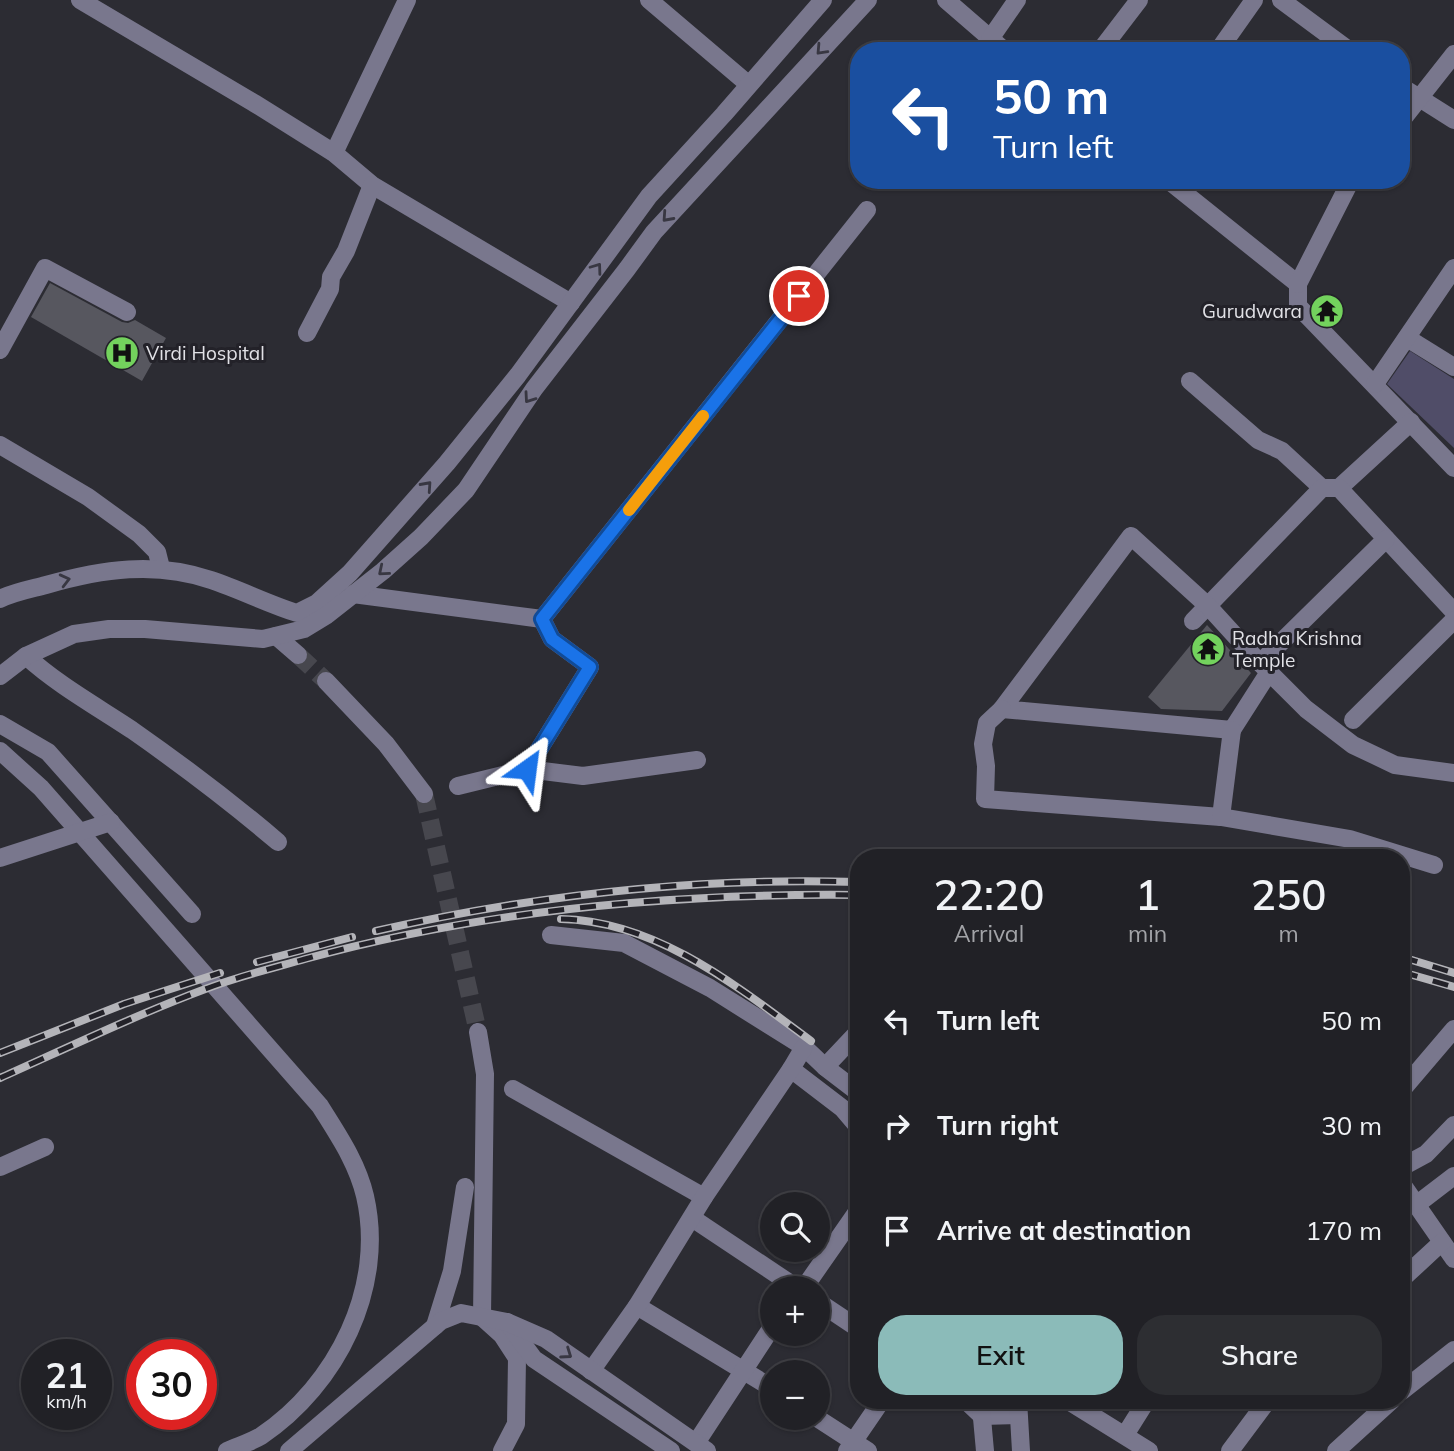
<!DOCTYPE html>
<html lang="en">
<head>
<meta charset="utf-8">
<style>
	:root { --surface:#212126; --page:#2d2e32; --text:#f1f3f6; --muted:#a2a3a7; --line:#3e3e43; --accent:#8bbbb9 }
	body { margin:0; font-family:Mulish,sans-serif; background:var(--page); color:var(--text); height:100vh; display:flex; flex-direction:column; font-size:26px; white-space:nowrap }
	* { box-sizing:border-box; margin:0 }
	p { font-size:23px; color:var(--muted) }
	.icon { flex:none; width:38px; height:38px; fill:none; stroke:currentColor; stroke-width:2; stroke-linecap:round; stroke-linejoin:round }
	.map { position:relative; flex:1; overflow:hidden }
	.panel { position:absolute; left:850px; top:849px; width:560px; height:560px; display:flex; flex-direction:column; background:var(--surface); border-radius:28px; box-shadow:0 2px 5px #0004,0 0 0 2px var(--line) }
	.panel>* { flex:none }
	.hud { position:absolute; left:850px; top:42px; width:560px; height:147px; border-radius:28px; box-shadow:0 2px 5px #0004,0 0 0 2px var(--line); background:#1a4fa0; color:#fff; overflow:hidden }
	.controls { position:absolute; left:760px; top:1192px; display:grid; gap:14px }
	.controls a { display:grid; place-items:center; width:70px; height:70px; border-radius:50%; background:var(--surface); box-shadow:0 2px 5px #0004,0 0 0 2px var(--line); font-size:35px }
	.speed { position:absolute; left:21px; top:1339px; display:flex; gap:14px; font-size:35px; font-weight:700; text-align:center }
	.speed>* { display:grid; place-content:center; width:91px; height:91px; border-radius:50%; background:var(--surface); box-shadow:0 2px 5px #0004,0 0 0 2px var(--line); line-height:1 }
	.speed small { font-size:18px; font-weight:400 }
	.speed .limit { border:10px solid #d22; background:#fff; color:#111 }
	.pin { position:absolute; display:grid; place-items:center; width:60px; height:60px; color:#fff; margin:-30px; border:4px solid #fff; border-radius:50%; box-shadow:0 2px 7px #0007 }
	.me { position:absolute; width:77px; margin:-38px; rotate:31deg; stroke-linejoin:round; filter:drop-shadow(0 0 5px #0008) }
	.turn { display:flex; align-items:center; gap:24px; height:147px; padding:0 28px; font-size:32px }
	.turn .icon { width:91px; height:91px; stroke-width:2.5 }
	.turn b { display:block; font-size:49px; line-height:60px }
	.eta { display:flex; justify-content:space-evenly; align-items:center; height:119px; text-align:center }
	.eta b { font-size:42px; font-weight:600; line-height:49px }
	.primary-button { display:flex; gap:14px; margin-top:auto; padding:14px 28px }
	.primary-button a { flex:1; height:80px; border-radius:28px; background:var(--accent); color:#111; font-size:28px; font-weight:600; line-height:80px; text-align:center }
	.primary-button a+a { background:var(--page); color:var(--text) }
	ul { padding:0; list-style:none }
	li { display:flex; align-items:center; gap:21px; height:105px; padding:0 28px }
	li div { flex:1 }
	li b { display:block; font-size:26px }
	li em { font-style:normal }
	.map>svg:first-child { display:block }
	.green { fill:#504d68 }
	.building { fill:#57575f }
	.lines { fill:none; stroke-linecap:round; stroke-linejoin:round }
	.minor-tunnel { stroke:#47474e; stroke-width:18; stroke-dasharray:18 9; stroke-linecap:butt }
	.minor { stroke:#79778d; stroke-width:18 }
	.rail-casing { stroke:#b4b4b9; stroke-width:8 }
	.rail { stroke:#232229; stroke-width:5; stroke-dasharray:16; stroke-linecap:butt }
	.oneway { stroke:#383742 }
	.route-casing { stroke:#114b97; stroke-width:18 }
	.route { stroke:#1a73e8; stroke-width:12 }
	.slow { stroke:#f59e0b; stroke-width:12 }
	.labels { text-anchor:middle; stroke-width:6; stroke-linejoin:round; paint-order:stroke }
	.poi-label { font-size:19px; fill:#e1e1e6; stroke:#232229; text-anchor:start }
</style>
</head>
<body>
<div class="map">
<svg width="1454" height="1451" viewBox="0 0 1454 1451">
	<rect width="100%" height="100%" fill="#2c2c33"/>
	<!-- green -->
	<path class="green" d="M1410,351L1454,379V448L1387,384Z"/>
	<!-- building -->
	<g class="building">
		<path d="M50,283L122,322L128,323L135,320L166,338L142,381L31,317Z"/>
		<path d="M1207,625L1251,673L1222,711L1161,709L1148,697Z"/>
	</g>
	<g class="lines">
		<!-- minor-tunnel -->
		<g class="minor-tunnel">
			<path d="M298,655L326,681"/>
			<path d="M424,794L478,1032"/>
		</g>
		<!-- minor -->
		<g class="minor">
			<path d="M80,0L254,103L334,153L372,185L571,303"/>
			<path d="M649,0L748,84"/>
			<path d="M946,0L1005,51"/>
			<path d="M1281,0L1350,51"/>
			<path d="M990,39L1017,0"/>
			<path d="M1100,51L1139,0"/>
			<path d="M1218,51L1254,0"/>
			<path d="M1402,87L1454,120"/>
			<path d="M1402,120L1454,54"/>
			<path d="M334,153L407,0"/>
			<path d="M1168,180L1298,284V306L1454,468"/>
			<path d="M1298,284L1351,180"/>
			<path d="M307,333L330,289L331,277L346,251L372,185"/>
			<path d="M1407,338L1454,367"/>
			<path d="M0,350L45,268L127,312"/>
			<path d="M1190,381L1258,440L1282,451L1322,488"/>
			<path d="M1375,384L1454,268"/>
			<path d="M0,445L88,497L139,534L157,552L161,568"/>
			<path d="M1339,488L1411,422"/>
			<path d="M353,594L542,619L552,639L590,667L527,769"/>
			<path d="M0,599C14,592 31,589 46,585C102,569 156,561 211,580C241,590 268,604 297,613L317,603L350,573L447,463L518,375L649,196L724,114L823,0"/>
			<path d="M542,619L867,210"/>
			<path d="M1193,621L1322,488H1339L1454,612"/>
			<path d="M276,636L298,655"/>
			<path d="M26,656C58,685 96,706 132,730C182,765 231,802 278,842"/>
			<path d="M1260,663L1386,539"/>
			<path d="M1269,672L1232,730L1002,709L1131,536L1208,606L1260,663L1306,709L1353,745L1395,765L1454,773"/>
			<path d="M0,676L26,656L74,634L109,629H145L263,639L304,629L327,615L383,571L421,537L466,490L534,389L627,269L654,232L868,0"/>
			<path d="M326,681L386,744L424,794"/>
			<path d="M1002,709L987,723L983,744L986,766L985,799L1221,817L1350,839L1434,865"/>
			<path d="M1353,720L1454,620"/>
			<path d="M0,724L48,752L192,914"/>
			<path d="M0,751L41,788L320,1106C338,1135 357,1162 365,1196C386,1287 337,1385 261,1436C251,1442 238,1446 227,1451"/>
			<path d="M458,786L527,769L583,776L697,760"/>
			<path d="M1221,817L1232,730"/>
			<path d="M0,858L111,822"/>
			<path d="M551,935L624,943L710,988L804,1047L825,1067L859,1093"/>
			<path d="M478,1032L485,1074L482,1317L502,1335L517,1358L516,1424L502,1451"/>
			<path d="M825,1067L859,1031"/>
			<path d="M791,1069L842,1108L859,1128"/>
			<path d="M513,1089L704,1197"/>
			<path d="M1402,1090L1454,1029"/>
			<path d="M0,1167L45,1147"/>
			<path d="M1402,1167L1426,1154L1454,1125"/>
			<path d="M1402,1184L1454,1259"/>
			<path d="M1416,1205L1454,1176"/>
			<path d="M692,1218L797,1288"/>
			<path d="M1402,1279L1442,1242"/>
			<path d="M804,1288L859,1209"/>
			<path d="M817,1301L859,1329"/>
			<path d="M637,1306L772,1388"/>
			<path d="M507,1322L534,1359L671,1451"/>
			<path d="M435,1326L452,1271L465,1187"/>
			<path d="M591,1371L637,1306L704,1197L791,1069L804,1047"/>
			<path d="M1402,1391L1454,1350"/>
			<path d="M965,1400L982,1416L1018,1415"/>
			<path d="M1018,1400L1021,1451"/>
			<path d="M1067,1400L1149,1451"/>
			<path d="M981,1407L985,1451"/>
			<path d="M817,1418L868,1451"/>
			<path d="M1125,1435L1147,1400"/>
			<path d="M696,1443L772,1327"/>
			<path d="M289,1451L441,1321L461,1313L507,1322L546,1339L707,1451"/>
			<path d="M847,1451L882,1400"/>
			<path d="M1230,1451L1268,1400"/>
			<path d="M1336,1451L1392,1400"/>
		</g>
		<!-- rail casing -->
		<g class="rail-casing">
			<g id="rail">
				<path d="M561,919C657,921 738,987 811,1041"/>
				<path d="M376,931C534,895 697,877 859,882"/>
				<path d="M1402,957L1454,973"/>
				<path d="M257,962L352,937"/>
				<path d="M1402,972L1454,987"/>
				<path d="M0,1053L124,1004L220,973"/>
				<path d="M0,1078C69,1047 138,1014 208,988C240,976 273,968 305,959C484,910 673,893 859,895"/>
			</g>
		</g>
		<!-- rail -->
		<use href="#rail" class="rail"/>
	</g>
	<!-- one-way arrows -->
	<defs><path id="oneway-chevron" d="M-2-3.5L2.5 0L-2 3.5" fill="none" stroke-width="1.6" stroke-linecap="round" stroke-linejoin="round" transform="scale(1.75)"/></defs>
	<g class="oneway">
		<use href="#oneway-chevron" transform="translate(821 50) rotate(133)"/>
		<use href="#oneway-chevron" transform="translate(667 217) rotate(132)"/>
		<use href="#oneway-chevron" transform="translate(597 268) rotate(-54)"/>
		<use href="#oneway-chevron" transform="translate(529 398) rotate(125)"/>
		<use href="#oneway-chevron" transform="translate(427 486) rotate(-48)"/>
		<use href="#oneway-chevron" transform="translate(383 571) rotate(140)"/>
		<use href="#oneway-chevron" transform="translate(65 580) rotate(-14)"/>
		<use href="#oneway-chevron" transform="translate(567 1354) rotate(35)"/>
	</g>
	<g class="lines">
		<!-- route casing -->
		<g class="route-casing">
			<path id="route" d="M527,769L590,667L552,639L542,619L799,296"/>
		</g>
		<!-- route -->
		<use href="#route" class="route"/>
		<!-- slow -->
		<path class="slow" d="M629,510L703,416"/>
	</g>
	<!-- icons -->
	<defs>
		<g id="temple-disc" transform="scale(1.75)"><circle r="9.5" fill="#73d25d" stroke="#232229"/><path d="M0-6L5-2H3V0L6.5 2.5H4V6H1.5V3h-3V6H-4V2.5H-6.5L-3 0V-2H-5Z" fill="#111"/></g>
		<g id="hospital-disc" transform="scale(1.75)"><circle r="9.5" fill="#73d25d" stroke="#232229"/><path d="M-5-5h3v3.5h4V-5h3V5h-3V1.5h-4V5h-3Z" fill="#111"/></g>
	</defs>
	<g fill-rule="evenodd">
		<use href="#temple-disc" x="1327" y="311"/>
		<use href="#hospital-disc" x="122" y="353"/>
		<use href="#temple-disc" x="1208" y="649"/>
	</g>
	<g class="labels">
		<!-- poi labels -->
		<g class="poi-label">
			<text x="1302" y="318" text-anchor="end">Gurudwara</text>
			<text x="146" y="360">Virdi Hospital</text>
			<text x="1232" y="645">Radha Krishna<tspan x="1232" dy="22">Temple</tspan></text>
		</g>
	</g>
</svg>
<div class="controls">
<a><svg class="icon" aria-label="search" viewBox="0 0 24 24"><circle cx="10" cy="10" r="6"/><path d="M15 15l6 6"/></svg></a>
<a>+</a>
<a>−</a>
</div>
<div class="speed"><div>21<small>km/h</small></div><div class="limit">30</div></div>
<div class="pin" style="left:799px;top:296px;background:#d93025"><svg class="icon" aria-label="arrive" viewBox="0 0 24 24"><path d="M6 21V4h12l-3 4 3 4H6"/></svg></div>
<svg class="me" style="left:527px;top:769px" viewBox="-20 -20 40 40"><path d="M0-17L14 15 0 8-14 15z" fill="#1a73e8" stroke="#fff" stroke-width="4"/></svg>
<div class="hud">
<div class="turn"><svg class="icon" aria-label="left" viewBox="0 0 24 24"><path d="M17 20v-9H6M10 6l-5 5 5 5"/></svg><div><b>50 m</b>Turn left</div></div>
</div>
<section class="panel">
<div class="eta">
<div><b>22:20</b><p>Arrival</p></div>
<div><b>1</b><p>min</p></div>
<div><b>250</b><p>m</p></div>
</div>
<ul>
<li><svg class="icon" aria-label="left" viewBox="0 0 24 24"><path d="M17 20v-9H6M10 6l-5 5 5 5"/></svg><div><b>Turn left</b></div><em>50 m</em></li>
<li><svg class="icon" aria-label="right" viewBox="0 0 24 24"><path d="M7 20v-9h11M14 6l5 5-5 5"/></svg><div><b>Turn right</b></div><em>30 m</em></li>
<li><svg class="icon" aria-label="arrive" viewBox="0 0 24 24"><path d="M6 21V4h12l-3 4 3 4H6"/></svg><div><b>Arrive at destination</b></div><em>170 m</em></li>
</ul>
<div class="primary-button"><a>Exit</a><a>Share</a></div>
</section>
</div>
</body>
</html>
